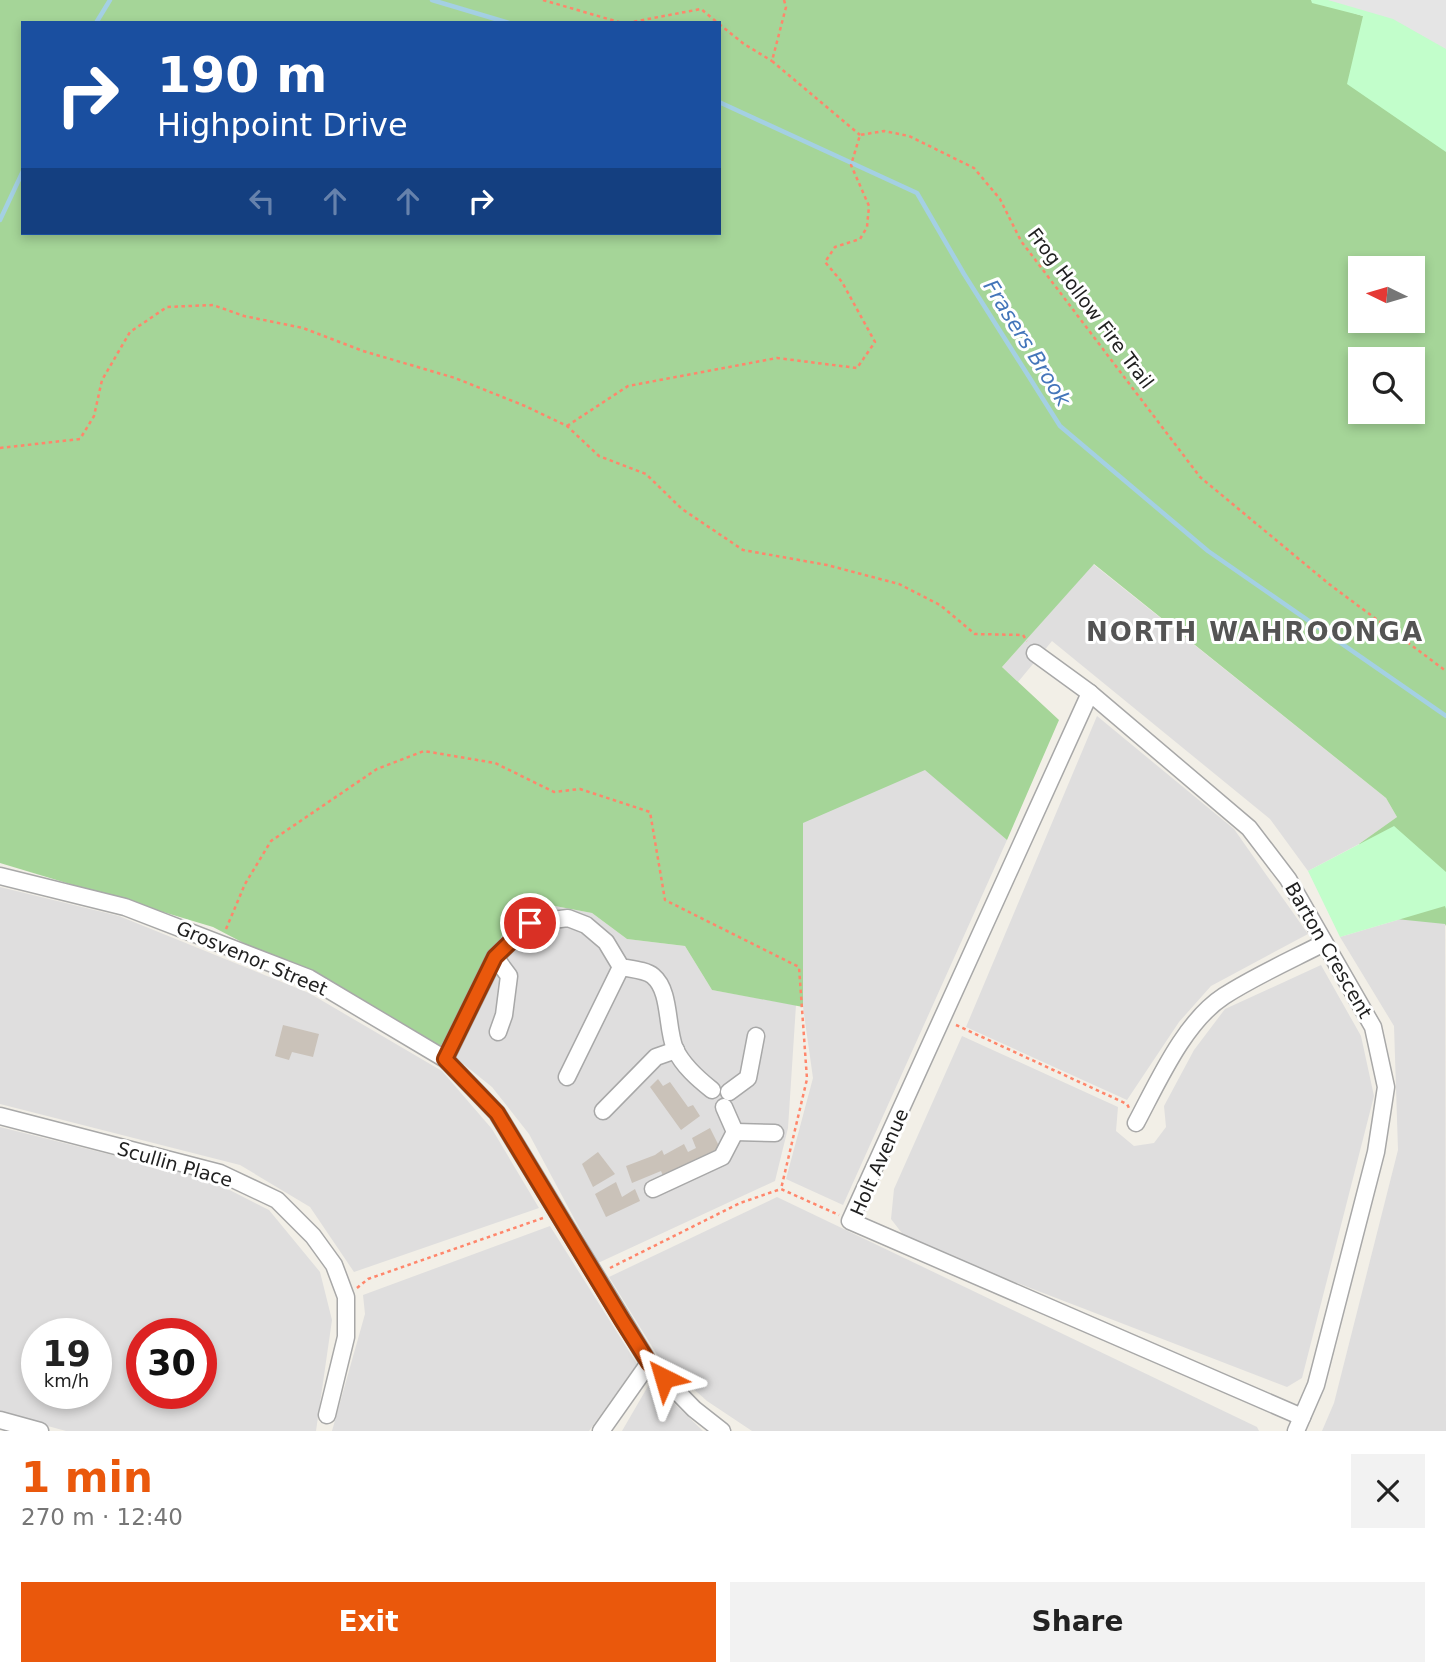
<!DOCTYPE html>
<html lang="en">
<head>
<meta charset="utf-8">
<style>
	:root { --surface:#fff; --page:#f2f2f2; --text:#222; --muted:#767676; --accent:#ea580c }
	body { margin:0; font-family:"DejaVu Sans",sans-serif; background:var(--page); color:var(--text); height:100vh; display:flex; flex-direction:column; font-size:26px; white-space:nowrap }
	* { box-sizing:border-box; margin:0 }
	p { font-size:23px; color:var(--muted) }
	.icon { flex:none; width:38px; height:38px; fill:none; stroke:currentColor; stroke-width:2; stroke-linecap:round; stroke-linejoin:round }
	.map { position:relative; height:1431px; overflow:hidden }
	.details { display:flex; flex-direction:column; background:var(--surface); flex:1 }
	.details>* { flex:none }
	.guide { position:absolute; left:21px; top:21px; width:700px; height:214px; border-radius:0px; box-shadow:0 4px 10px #0003; background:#1a4fa0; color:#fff; overflow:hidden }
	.needle { width:46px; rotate:275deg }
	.tools { position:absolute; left:1348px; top:256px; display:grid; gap:14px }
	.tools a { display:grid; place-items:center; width:77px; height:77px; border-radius:0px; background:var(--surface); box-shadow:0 4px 10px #0003; font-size:35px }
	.speed { position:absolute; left:21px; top:1318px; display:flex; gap:14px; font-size:35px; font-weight:700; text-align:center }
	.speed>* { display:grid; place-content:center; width:91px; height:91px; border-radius:50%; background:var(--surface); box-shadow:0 4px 10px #0003; line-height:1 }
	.speed small { font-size:18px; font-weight:400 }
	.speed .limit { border:10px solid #d22; background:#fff; color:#111 }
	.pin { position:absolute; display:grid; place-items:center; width:60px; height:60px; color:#fff; margin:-30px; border:4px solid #fff; border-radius:50%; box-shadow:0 2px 7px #0007 }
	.me { position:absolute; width:77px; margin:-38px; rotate:320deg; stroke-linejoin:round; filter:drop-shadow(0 0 5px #0008) }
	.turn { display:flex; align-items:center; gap:24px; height:147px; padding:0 21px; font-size:32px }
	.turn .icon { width:91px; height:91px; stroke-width:2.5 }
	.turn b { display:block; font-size:49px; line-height:60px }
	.lanes { display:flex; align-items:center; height:66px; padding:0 21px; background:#0003; justify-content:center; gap:35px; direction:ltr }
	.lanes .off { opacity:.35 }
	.round { display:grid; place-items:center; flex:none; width:74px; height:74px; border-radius:0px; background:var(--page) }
	.head { display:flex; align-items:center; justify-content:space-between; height:119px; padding:0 21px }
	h1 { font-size:42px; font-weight:700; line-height:52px; color:var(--accent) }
	.primary-button { display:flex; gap:14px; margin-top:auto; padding:14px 21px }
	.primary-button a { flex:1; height:80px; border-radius:0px; background:var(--accent); color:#fff; font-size:28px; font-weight:700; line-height:80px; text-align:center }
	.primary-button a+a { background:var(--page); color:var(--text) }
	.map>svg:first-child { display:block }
	.residential { fill:#dfdede; fill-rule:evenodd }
	.forest { fill:#a5d598; fill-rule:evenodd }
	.park { fill:#c2fecb }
	.parking { fill:#e5e5e5 }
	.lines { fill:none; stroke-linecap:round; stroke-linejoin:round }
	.stream { stroke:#a4d0e3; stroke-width:4.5 }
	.building { fill:#cac2b9 }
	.minor-casing { stroke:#a8a8a8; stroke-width:19 }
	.path { stroke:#ff866b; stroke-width:2.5; stroke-dasharray:3.5 3.5; stroke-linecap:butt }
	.minor { stroke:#fff; stroke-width:16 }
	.route-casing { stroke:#983908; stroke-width:18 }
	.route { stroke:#ea580c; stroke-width:12 }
	.labels { text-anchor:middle; stroke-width:6; stroke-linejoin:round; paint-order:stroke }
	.street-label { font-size:19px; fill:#212121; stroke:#fff }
	.water-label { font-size:21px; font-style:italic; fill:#4476ba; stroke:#fff }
	.district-label { font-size:26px; font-weight:bold; letter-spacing:2px; fill:#545454; stroke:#fff }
</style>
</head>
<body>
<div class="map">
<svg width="1446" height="1431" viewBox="0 0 1446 1431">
	<rect width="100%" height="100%" fill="#f2efe7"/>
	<!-- residential -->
	<g class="residential">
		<path d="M1093,564L1386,798L1397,817L1359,844L1308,871L1270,819L1052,641L1018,682L1002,667Z"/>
		<path d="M1097,716L1234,829L1308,934L1211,986L1179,1022L1127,1100L966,1027Z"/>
		<path d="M925,769L1007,840L843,1205L786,1179L813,1078L803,1007V822Z"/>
		<path d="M0,887L119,916L309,993L442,1071L492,1129L539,1208L354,1272L310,1207L240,1165L0,1104Z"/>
		<path d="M555,906L592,913L627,939L685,946L712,990L796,1005L788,1128L775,1181L598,1263L529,1134L492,1087L441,1046L510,921Z"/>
		<path d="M1445,906L1446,1431H1322L1334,1403L1398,1150L1394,1026L1340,937Z"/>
		<path d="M1321,965L1361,1036L1374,1096L1302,1378L1287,1387L908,1241L891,1219L894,1189L962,1036L1118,1107L1116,1131L1134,1146L1154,1143L1166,1127L1164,1106L1194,1050L1225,1009Z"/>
		<path d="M0,1127L208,1179L269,1210L320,1272L332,1320L316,1431H66L0,1413ZM37,1334H96V1393H37ZM142,1334H201V1393H142Z"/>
		<path d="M777,1197L1257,1427L1259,1431H752L707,1401L659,1358L609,1277Z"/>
		<path d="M550,1226L637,1364L589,1431H332L365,1314L363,1295Z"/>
		<path d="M651,1381L703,1431H622Z"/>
	</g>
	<!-- forest -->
	<path class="forest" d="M0,0H1311L1363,16L1446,67V926L1445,924L1396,919L1359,844L1397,817L1386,798L1094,564L1002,667L1059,720L1007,840L925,770L803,823V1007L712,990L685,946L627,939L592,913L555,906L510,921L441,1046L213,927L0,863ZM23,23H719V233H23ZM1360,268H1412V320H1360ZM1360,359H1412V411H1360Z"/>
	<!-- park -->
	<g class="park">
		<path d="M1311,0H1446V152L1347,84L1363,16L1312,3Z"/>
		<path d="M1394,826L1446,872V909L1445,906L1340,937L1308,871Z"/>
	</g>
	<!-- parking -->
	<path class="parking" d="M1328,0H1446V49L1393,19Z"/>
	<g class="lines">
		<!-- stream -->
		<g class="stream">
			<path d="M432,0L509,23"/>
			<path d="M96,23L110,0"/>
			<path d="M719,102L917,193L964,274L1060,426L1208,551L1446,716"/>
			<path d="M0,220L23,171"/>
		</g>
	</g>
	<!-- building -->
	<g class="building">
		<path d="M283,1025L319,1034L313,1057L292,1052L289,1060L275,1056Z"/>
		<path d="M658,1079L663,1086L670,1082L688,1107L693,1105L700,1116L681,1130L650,1087Z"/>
		<path d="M710,1128L721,1150L664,1178L661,1171L632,1183L626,1166L655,1155L662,1150L664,1155L684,1144L688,1152L696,1148L692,1138Z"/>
		<path d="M598,1152L615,1174L593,1187L582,1164Z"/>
		<path d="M616,1182L622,1197L635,1189L640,1201L606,1217L595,1194Z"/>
	</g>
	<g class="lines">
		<!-- minor casing -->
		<g class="minor-casing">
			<g id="minor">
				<path d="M1035,653L1090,693L1249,828L1288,879L1373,1027L1386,1087L1376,1152L1316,1385L1296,1431"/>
				<path d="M1090,693L850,1221L1302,1417"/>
				<path d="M0,876L125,907L309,978L445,1059L497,1113L649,1363L694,1409L722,1431"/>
				<path d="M495,957L509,976L504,1015L498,1032"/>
				<path d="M445,1059L495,957L530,923L568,918L586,925L606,942L621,967C630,969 646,970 653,976C671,991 666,1027 675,1049C683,1066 698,1079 712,1090"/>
				<path d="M567,1077L621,967"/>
				<path d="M729,1092L748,1078L756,1036"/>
				<path d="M603,1111L656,1057L676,1050"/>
				<path d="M0,1116L220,1173L277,1200L313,1236L334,1265L346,1297V1337L327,1415"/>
				<path d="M1136,1123C1158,1082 1184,1022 1224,996C1255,976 1291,960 1324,943"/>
				<path d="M735,1132L775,1133"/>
				<path d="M653,1189L722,1157L735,1132L724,1107"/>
				<path d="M0,1420L40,1431"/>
				<path d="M601,1431L649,1363"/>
			</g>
		</g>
		<!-- path -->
		<g class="path">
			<path d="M543,0L622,23"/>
			<path d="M784,0L786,7L772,61L860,135"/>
			<path d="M627,23L701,9L718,23"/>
			<path d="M719,24L744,44L772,61"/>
			<path d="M567,426L628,386L777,358L857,368L875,342L842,282L825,262L835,247L860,239L867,227L869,206L851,165L860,135L884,131L909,136L974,168L1000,199L1021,241L1200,477L1329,584L1446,671"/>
			<path d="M0,448L80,439L94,416L102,380L130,332L167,307L213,305L244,316L303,328L363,351L455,378L525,406L567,426L599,456L646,474L682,509L743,550L827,565L899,584L940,605L975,634L1023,635L1027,641"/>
			<path d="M226,929L245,884L271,841L377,769L424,751L495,763L554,792L580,789L650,812L665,900L799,967L807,1079L781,1189"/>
			<path d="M956,1025L1127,1104L1129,1108"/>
			<path d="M610,1268L740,1203L781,1189L839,1215"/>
			<path d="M357,1288L368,1279L543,1218"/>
		</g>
		<!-- minor -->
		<use href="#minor" class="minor"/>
	</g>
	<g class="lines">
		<!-- route casing -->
		<g class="route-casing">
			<path id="route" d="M530,923L495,957L445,1059L497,1113L622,1320L649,1363L664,1378"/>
		</g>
		<!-- route -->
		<use href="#route" class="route"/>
	</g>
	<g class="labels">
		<!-- street labels -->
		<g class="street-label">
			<text transform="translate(1091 308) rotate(53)" y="7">Frog Hollow Fire Trail</text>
			<text transform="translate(1329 950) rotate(60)" y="7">Barton Crescent</text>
			<text transform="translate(252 958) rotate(23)" y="7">Grosvenor Street</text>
			<text transform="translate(879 1162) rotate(-66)" y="7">Holt Avenue</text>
			<text transform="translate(175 1164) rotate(16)" y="7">Scullin Place</text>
		</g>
		<!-- water labels -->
		<g class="water-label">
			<text transform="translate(1027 343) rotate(58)" y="7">Frasers Brook</text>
		</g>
		<!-- district labels -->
		<g class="district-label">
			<text x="1255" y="641">NORTH WAHROONGA</text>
		</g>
	</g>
</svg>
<div class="tools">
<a><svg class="needle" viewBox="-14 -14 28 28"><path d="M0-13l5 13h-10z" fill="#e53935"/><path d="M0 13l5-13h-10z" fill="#767676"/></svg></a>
<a><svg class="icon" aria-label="search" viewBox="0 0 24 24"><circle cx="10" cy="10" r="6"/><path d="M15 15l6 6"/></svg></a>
</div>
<div class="speed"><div>19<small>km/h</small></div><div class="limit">30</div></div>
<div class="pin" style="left:530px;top:923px;background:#d93025"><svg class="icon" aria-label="arrive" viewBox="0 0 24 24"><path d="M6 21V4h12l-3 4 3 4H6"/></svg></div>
<svg class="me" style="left:664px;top:1378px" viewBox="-20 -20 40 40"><path d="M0-17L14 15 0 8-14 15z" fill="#ea580c" stroke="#fff" stroke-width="4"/></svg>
<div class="guide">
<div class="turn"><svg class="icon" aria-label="right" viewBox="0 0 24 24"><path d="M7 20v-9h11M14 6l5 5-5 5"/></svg><div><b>190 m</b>Highpoint Drive</div></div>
<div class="lanes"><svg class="icon off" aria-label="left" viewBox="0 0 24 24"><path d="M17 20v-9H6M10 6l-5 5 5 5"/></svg><svg class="icon off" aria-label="ahead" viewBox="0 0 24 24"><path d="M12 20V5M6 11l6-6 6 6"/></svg><svg class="icon off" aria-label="ahead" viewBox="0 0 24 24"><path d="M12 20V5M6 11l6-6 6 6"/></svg><svg class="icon" aria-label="right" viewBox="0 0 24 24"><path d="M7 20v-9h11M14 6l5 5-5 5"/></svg></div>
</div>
</div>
<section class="details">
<div class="head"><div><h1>1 min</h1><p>270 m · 12:40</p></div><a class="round"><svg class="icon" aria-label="close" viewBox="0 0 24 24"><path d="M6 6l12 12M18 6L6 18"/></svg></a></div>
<div class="primary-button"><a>Exit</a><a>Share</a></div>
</section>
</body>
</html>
